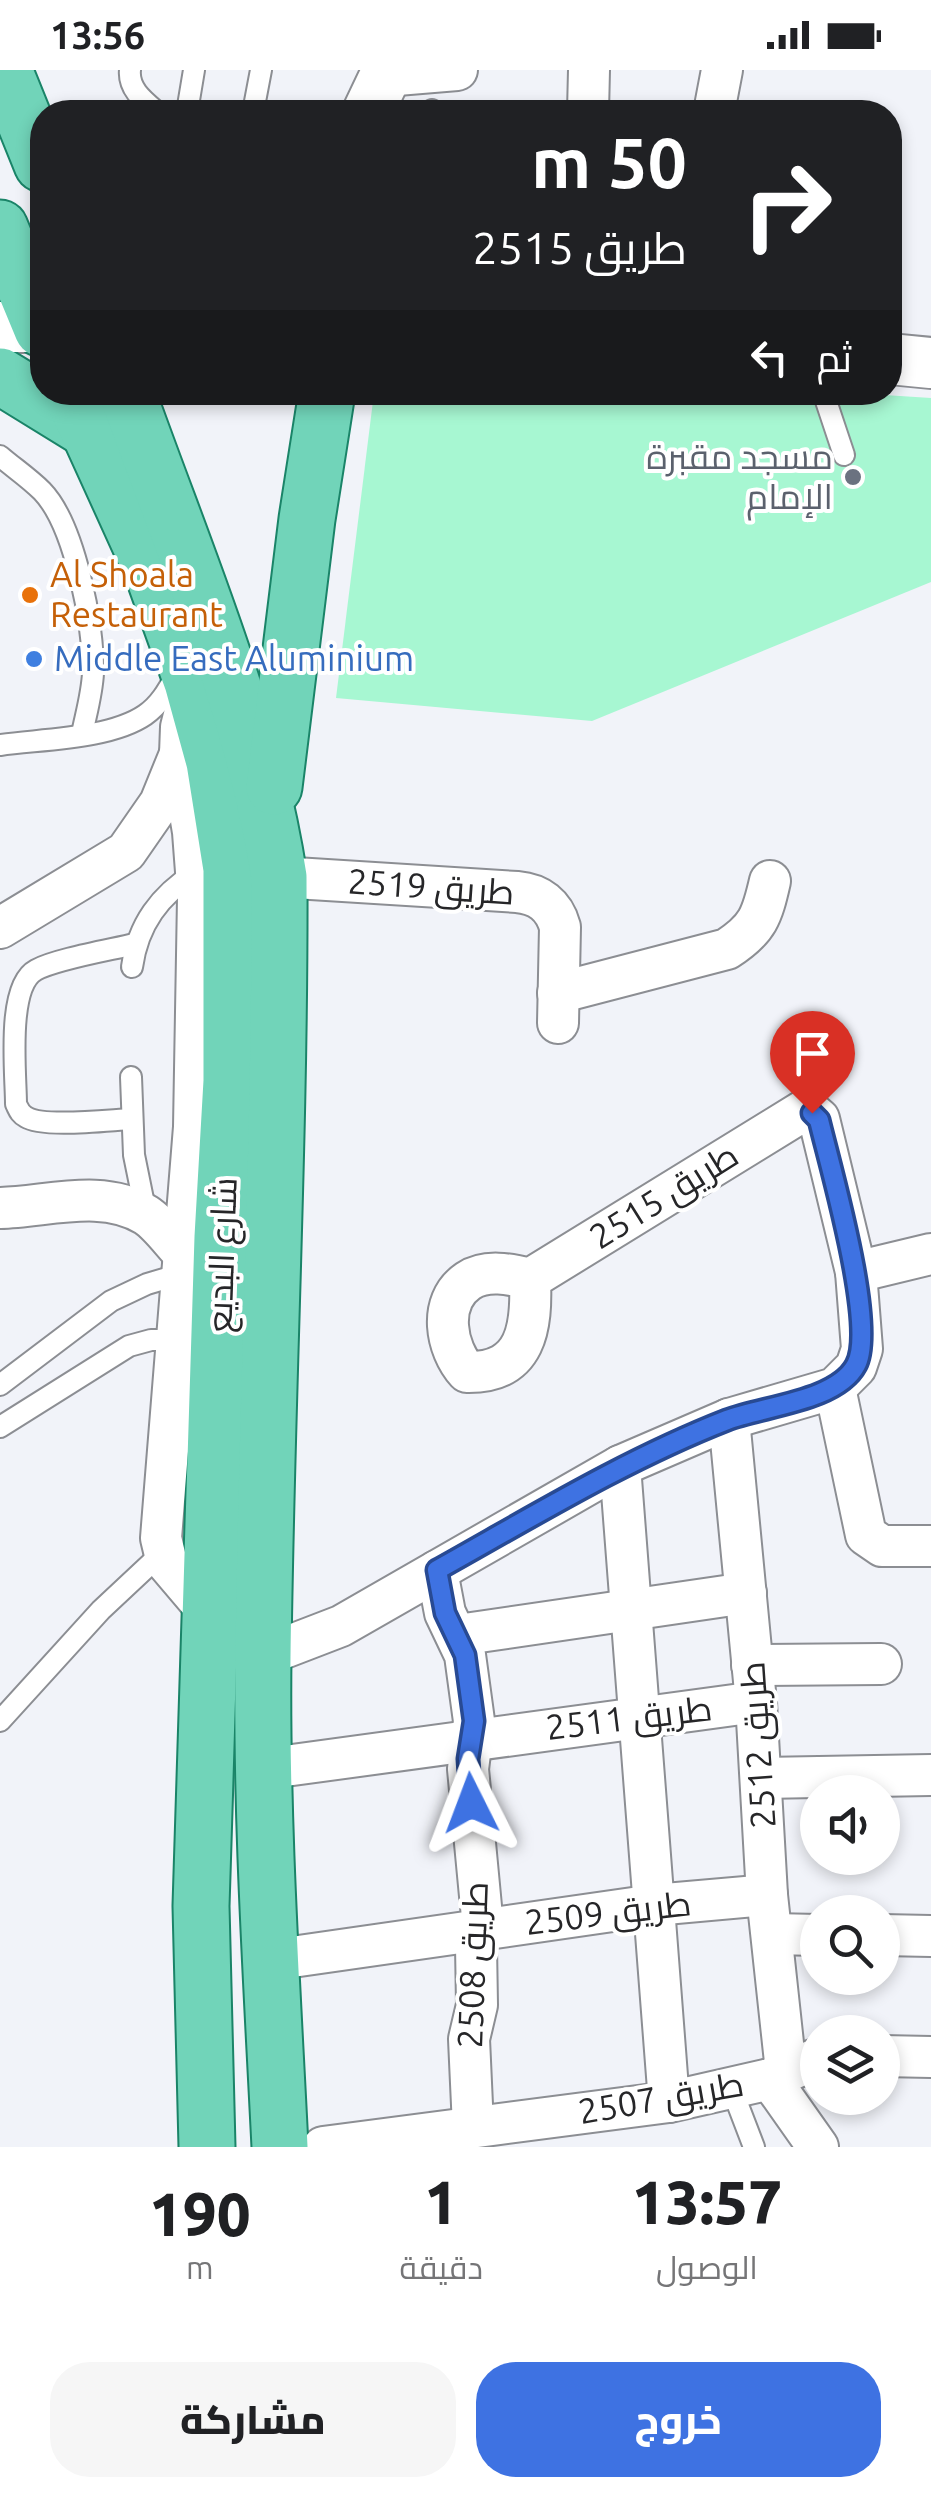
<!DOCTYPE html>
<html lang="ar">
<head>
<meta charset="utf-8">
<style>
	:root { --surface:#fff; --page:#f6f6f6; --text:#202124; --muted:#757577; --accent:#3e72e2 }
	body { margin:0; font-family:Ubuntu,Cairo,sans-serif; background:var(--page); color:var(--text); direction:rtl; height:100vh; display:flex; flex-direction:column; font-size:38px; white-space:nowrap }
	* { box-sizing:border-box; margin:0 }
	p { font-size:32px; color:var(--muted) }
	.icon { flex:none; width:55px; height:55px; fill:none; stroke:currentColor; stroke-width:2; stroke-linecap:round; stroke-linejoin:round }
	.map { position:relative; height:2077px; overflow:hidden; direction:ltr }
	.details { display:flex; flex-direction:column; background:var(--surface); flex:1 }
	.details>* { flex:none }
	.hud { position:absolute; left:30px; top:30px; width:872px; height:305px; border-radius:40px; box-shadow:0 5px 15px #0003; direction:rtl; background:#202124; color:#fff; overflow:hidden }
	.controls { position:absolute; left:800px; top:1705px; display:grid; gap:20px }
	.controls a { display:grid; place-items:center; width:100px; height:100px; border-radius:50%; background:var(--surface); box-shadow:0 5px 15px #0003; font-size:50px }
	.pin { position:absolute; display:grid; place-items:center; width:85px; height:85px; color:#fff; margin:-102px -42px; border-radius:50% 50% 50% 0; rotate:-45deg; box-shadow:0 0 10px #0007 }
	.pin .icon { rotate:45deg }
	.me { position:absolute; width:110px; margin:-55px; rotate:357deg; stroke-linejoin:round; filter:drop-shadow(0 0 8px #0008) }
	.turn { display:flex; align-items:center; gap:35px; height:210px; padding:0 50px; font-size:45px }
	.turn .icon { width:130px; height:130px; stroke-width:2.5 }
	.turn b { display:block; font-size:70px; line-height:85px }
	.then { display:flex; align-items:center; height:95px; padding:0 50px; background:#0003; gap:20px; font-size:38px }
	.eta { display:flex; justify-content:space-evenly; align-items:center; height:170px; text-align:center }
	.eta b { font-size:60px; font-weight:800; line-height:70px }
	.cta { display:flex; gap:20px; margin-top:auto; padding:20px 50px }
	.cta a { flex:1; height:115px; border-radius:40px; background:var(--accent); color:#fff; font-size:40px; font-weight:800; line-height:115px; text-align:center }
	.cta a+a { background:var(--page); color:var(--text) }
	.status { display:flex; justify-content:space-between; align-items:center; height:70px; padding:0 50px; background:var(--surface); direction:ltr }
	.status svg { height:28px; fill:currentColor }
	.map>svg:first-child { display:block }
	.green { fill:#a7f7d2 }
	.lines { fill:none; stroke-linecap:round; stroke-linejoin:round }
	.service-casing { stroke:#8c8e93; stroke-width:24 }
	.minor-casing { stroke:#8c8e93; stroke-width:44 }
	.tertiary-casing { stroke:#8c8e93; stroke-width:54 }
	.primary-casing { stroke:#1a8468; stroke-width:59 }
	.service { stroke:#fff; stroke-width:20 }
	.minor { stroke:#fff; stroke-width:40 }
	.tertiary { stroke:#fff; stroke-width:50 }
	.primary { stroke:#71d4b9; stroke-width:55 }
	.route-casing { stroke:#284a93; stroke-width:25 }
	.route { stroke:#3e72e2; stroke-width:18 }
	.worship-dot { fill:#6b7280; stroke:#fff; stroke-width:4 }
	.food-dot { fill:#e8710a; stroke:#fff; stroke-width:4 }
	.shop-dot { fill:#3f7fe0; stroke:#fff; stroke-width:4 }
	.labels { text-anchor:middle; stroke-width:8; stroke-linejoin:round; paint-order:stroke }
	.worship-label { font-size:35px; fill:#5b616d; stroke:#fff; text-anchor:end }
	.food-label { font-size:35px; fill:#c56008; stroke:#fff; text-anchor:start }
	.shop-label { font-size:35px; fill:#366cbe; stroke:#fff; text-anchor:start }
	.street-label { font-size:35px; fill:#262628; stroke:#fff }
</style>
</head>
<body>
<div class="status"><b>13:56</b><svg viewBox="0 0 49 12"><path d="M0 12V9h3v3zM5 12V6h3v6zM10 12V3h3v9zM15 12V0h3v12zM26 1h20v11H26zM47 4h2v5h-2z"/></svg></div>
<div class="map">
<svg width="931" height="2077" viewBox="0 0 931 2077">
	<rect width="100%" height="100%" fill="#f1f3f9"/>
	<!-- green -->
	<path class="green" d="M838,322L931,328V512L592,651L336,628L374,323Z"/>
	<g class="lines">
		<!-- service casing -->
		<g class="service-casing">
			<g id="service">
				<path d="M130,0C128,19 144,31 157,42"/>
				<path d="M187,42L194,0"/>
				<path d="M253,42L261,0"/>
				<path d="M432,42V40"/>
				<path d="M823,322L844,385"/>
				<path d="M0,386C14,398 29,408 42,421C75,455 94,556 93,603C92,624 86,644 82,664"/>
				<path d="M0,675C42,669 110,669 145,645C161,634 169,618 178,602"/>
				<path d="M132,897C138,854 160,825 196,802"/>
				<path d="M131,1007L134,1085L146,1144"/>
				<path d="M131,1049C109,1050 43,1058 26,1047C20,1044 19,1040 16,1034C16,1004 6,916 36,900C56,889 110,880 135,874"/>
				<path d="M0,1315L111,1231L147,1214L181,1204"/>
				<path d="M0,1357L129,1276L151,1270H175"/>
				<path d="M0,1651L101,1540L163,1482"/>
				<path d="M731,2017L754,2077"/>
			</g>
		</g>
		<!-- minor casing -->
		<g class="minor-casing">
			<g id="minor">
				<path d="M385,6L457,0"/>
				<path d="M588,42L589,0"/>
				<path d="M714,42L722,0"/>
				<path d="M190,621L181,657L180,684L193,762L198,828L194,1057L161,1468L167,1493L212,1546"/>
				<path d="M279,807L517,822C539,824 554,835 560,857L558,953"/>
				<path d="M0,858L126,782L160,733L180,684"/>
				<path d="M558,923L727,879C758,859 762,846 770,811"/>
				<path d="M0,1138C47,1137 102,1118 146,1145C160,1154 172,1172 184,1184"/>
				<path d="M530,1209C532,1257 527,1303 467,1302C446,1279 437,1232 468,1211C486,1199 510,1204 530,1209L803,1041L812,1043L819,1049L856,1202"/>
				<path d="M835,1318L866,1465L882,1476H931"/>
				<path d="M729,1349L756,1632L767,1825L786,2001"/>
				<path d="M620,1396L669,2032"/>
				<path d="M437,1501L445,1543L465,1585L474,1651L468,1699L482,1847L476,1876L477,1935L469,1969L473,2057"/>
				<path d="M458,1565L746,1523"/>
				<path d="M263,1586L341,1556L620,1396L729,1349L835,1318L856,1297L862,1279L856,1202L931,1184"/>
				<path d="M752,1595L881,1594"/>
				<path d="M263,1699L756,1632"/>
				<path d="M761,1708L931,1705"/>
				<path d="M773,1864L818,1865"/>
				<path d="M882,1865L931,1866"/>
				<path d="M271,1890L654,1835L767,1825"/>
				<path d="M882,1986L931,1987"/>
				<path d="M770,2009L818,2077"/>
				<path d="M323,2077L669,2032L770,2009L818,1988"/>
			</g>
		</g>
		<!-- tertiary casing -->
		<g class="tertiary-casing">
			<g id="tertiary">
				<path d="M368,42L388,0"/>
				<path d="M0,257H42"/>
				<path d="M890,289L931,293"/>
			</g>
		</g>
		<!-- primary casing -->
		<g class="primary-casing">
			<g id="primary">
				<path d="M4,0L42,94"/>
				<path d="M0,158L42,259"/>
				<path d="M0,306L88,360"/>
				<path d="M71,322L151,498L192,612L214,692L231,799V1011L222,1167L201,1836L207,2077"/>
				<path d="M127,322C184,483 253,638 279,807C280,1067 266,1326 263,1586C261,1750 272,1914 280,2077"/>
				<path d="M274,717L307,449L327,322"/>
			</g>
		</g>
		<!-- service -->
		<use href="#service" class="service"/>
		<!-- minor -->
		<use href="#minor" class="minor"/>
		<!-- tertiary -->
		<use href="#tertiary" class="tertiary"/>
		<!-- primary -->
		<use href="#primary" class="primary"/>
	</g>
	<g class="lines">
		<!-- route casing -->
		<g class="route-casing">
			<path id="route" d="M471,1733L468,1689L474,1651L465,1585L445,1543L437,1500C532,1447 625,1390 727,1350C764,1336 837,1331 856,1295C877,1257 830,1096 819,1050L812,1043"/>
		</g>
		<!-- route -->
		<use href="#route" class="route"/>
	</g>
	<!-- markers -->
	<circle class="worship-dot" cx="853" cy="407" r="10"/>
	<circle class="food-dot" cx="30" cy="525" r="10"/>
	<circle class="shop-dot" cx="34" cy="589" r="10"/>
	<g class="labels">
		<!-- worship labels -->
		<g class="worship-label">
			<text x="833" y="399">مسجد مقبرة<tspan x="833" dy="40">الإمام</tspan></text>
		</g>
		<!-- food labels -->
		<g class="food-label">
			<text x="50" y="517">Al Shoala<tspan x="50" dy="40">Restaurant</tspan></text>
		</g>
		<!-- shop labels -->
		<g class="shop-label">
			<text x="54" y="601">Middle East Aluminium</text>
		</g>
		<!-- street labels -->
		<g class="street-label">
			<text transform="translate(431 817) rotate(4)" y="12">طريق 2519</text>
			<text transform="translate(664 1126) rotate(-32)" y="12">طريق 2515</text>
			<text transform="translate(222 1185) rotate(-88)" y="12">شارع البديع</text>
			<text transform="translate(629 1648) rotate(-7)" y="12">طريق 2511</text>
			<text transform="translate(758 1675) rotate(-94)" y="12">طريق 2512</text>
			<text transform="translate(608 1843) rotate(-7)" y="12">طريق 2509</text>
			<text transform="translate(473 1895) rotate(-88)" y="12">طريق 2508</text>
			<text transform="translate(661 2028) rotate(-10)" y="12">طريق 2507</text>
		</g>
	</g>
</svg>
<div class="controls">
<a><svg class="icon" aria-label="sound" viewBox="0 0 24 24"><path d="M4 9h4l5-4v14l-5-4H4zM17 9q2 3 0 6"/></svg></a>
<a><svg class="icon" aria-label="search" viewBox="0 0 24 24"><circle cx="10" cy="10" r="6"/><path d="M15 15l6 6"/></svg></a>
<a><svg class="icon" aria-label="layers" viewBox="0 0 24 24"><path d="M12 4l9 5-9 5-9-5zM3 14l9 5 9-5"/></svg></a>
</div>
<div class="pin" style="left:812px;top:1043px;background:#d93025"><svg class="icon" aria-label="arrive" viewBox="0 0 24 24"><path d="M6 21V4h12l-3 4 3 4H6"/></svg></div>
<svg class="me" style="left:471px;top:1733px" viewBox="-20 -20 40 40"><path d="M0-17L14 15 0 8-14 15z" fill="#3e72e2" stroke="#fff" stroke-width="4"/></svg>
<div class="hud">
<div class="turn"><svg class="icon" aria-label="right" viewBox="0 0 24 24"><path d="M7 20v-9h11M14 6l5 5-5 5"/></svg><div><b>50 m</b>طريق 2515</div></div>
<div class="then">ثم<svg class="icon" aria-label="left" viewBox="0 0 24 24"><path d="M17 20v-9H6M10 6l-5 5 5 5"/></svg></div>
</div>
</div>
<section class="details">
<div class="eta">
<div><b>13:57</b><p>الوصول</p></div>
<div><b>1</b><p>دقيقة</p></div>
<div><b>190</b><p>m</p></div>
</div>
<div class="cta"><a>خروج</a><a>مشاركة</a></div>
</section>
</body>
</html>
